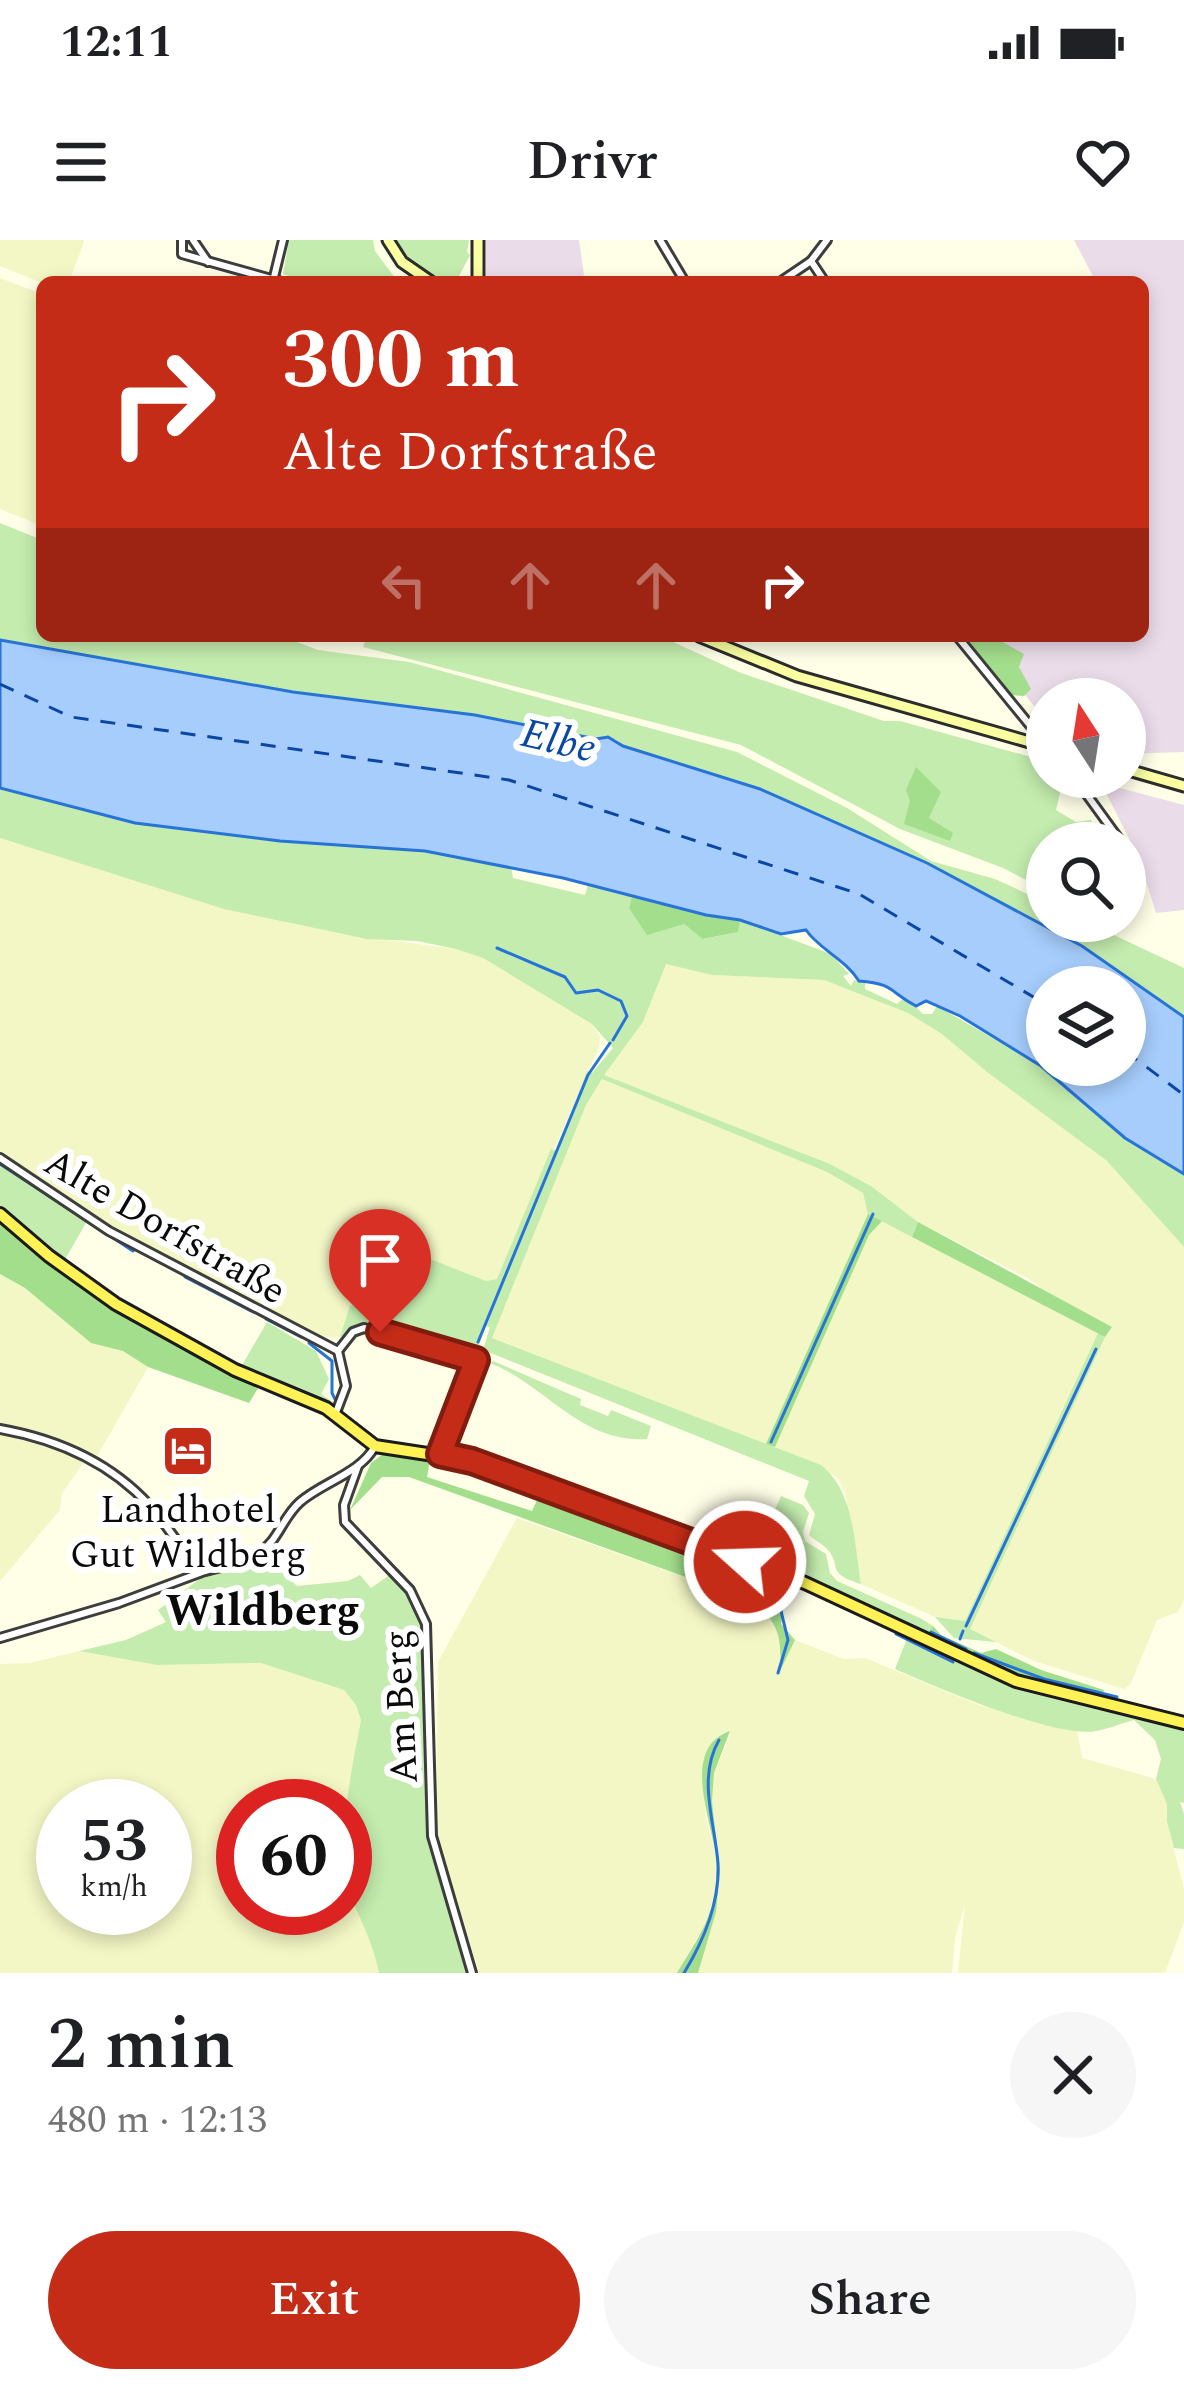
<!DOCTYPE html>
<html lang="en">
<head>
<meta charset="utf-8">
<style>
	:root { --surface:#fff; --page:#f6f6f6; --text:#202124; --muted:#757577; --accent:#c52c17 }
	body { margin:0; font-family:Spectral,serif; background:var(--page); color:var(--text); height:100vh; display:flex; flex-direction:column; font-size:45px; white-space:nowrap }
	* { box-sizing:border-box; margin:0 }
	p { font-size:39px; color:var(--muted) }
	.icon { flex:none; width:66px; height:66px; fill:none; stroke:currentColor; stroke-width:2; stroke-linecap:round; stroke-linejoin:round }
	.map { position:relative; height:1733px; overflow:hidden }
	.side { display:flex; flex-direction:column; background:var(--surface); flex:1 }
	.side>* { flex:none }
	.guide { position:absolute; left:36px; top:36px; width:1113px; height:366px; border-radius:18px; box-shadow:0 6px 18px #0003; background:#c52c17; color:#fff; overflow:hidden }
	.needle { width:78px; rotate:348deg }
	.tools { position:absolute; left:1026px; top:438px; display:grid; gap:24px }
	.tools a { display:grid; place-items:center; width:120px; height:120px; border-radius:50%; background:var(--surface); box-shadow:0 6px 18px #0003; font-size:60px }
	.speed { position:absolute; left:36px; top:1539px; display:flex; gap:24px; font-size:60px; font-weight:700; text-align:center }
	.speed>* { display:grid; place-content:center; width:156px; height:156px; border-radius:50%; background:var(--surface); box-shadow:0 6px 18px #0003; line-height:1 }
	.speed small { font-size:30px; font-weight:400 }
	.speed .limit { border:18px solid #d22; background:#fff; color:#111 }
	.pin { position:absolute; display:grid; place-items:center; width:102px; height:102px; color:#fff; margin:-123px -51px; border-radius:50% 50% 50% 0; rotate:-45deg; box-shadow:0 0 12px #0007 }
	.pin .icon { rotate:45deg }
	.me { position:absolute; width:132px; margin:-66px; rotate:290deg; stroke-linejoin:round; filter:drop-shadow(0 0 9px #0008) }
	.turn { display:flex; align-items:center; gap:42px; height:252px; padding:0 48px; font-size:54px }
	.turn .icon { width:156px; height:156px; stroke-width:2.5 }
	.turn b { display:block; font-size:84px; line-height:102px }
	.lanes { display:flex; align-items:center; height:114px; padding:0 48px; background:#0003; justify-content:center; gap:60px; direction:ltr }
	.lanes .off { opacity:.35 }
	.round { display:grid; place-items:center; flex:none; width:126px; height:126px; border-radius:63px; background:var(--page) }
	.head { display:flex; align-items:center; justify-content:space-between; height:204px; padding:0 48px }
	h1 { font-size:72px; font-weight:600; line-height:90px }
	.primary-button { display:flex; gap:24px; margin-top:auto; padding:24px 48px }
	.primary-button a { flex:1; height:138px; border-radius:72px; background:var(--accent); color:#fff; font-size:48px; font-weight:600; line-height:138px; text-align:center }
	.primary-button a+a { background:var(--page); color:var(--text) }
	.status { display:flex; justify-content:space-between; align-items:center; height:84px; padding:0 60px; background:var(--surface); direction:ltr }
	.status svg { height:33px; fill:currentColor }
	header { display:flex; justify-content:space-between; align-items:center; height:156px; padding:0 48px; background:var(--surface); font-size:54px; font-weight:600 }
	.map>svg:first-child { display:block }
	.industrial { fill:#ebdcea }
	.farmland { fill:#f3f7c5; fill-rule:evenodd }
	.green { fill:#c4ecae }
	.forest { fill:#a3de8c }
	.water { fill:#a6cdfc; stroke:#2774d9; stroke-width:3; fill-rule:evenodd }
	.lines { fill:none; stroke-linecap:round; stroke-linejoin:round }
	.stream { stroke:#2774d9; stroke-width:3 }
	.ferry { stroke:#0a47a5; stroke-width:3; stroke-dasharray:15 12; stroke-linecap:butt }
	.minor-casing { stroke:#3d3d3d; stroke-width:12 }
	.secondary-casing { stroke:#2c2c2c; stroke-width:15 }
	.primary-casing { stroke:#1b1b1b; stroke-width:16 }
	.minor { stroke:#fff; stroke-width:6 }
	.secondary { stroke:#faffa2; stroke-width:9 }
	.primary { stroke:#fff257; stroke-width:10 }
	.route-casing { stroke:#801d0f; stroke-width:30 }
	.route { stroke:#c52c17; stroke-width:21 }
	.labels { text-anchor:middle; stroke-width:12; stroke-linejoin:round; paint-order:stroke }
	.street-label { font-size:39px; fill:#0a0a0a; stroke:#fff }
	.poi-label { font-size:39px; fill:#0a0a0a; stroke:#fff }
	.water-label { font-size:42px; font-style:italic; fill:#0a47a5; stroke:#fff }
	.quarter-label { font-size:45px; font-weight:bold; fill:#0a0a0a; stroke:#fff }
</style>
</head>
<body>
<div class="status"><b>12:11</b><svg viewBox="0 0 49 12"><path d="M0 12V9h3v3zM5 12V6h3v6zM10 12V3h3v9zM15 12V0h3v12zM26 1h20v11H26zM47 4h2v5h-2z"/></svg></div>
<header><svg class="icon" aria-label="menu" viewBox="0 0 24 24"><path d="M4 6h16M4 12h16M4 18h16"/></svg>Drivr<svg class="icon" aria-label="heart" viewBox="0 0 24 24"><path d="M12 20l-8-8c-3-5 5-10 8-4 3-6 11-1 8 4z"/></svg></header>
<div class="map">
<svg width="1184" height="1733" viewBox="0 0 1184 1733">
	<rect width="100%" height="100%" fill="#fffee7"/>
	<!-- industrial -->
	<g class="industrial">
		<path d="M486,0H579L585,42H486Z"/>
		<path d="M1074,0H1184V512L1125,514V459H1047V482L992,414L991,396H1143V42H1096Z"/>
		<path d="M1101,543L1184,565V670L1156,673L1139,618Z"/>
	</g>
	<!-- farmland -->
	<g class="farmland">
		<path d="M0,0H83L84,2L69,42L42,43L0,26Z"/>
		<path d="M0,38L42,54V286L0,269Z"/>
		<path d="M0,598L156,646L341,694L456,709L483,718L592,784L600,796L599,807L497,1039L486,1041L416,1025L403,1051L351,1066L340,1097H320L90,975L0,914Z"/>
		<path d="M666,723L712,735L824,740L908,773L942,794L987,832L1107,921L1184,1007V1360L1178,1372L1157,1380L1130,1445L1124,1449L1034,1421L969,1389L1105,1097L1028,1038L918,982L871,946L830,924L603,835L643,782Z"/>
		<path d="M602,839L827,932L863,953L868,963V974L766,1204L492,1098L586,865Z"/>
		<path d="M882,981L1098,1093L965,1381L935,1377L861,1344L845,1252L837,1237L775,1207L869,995Z"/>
		<path d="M0,1034L25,1048L91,1103L123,1111L148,1127L95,1220L85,1221L62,1253L60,1270L0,1341Z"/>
		<path d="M517,1278L752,1361L771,1375L782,1406L780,1426L795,1400L844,1419L865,1418L979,1465L1077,1491L1082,1518L1156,1539L1167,1564V1582L1184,1649V1682L1165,1733H958L965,1664L955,1698L952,1733H698L716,1672L720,1633L712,1561L714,1533L731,1494L724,1492L713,1501L706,1515L703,1540L706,1579L716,1617L715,1653L710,1676L677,1733H479L436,1591L438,1422Z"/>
		<path d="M79,1411L157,1425L261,1423L344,1450L356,1465L361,1480L345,1573V1566H243V1668H345V1642L373,1703L379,1733H0V1424L30,1423ZM63,1566H165V1668H63Z"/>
	</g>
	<!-- green -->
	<g class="green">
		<path d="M289,0H373L375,11L398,42H304L283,34Z"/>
		<path d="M393,0H469L467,12L470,15L458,38C430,46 406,23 393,0Z"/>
		<path d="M0,283L42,300V396H281L318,410L409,422L737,512L847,568L931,621L995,639L1047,663V681H1084L1184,728V777L1082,706L927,623L760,549L623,506L615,499H596L475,475L293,452L0,400Z"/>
		<path d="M367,396H660L741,433L884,481H900L1042,520L1047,537H1051L1060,553L1056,570L1076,582L1091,580L1094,586H1104L1114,603H1047V651L1003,628L900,589L741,505L363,407Z"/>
		<path d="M0,548L135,583L280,601L425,611L511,627L513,638L585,655L588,644L632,656L629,668L684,684L704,699L737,692L740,680L831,714L849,734L843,736L851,746L854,740L865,743V749L897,764L905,757L923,774H932L937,766L1041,826L1125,898L1177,928L1184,934V1007L1107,921L987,832L942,794L908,773L824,740L712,735L666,724L643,782L604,835L830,924L871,946L918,982L912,997L868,974L863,953L827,932L602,839L586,865L492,1098L821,1225C855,1252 854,1304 861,1344C823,1332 844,1326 826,1308C821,1303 814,1300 809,1295L815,1274L804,1256L809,1241L483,1110L490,1087L486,1086L475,1116L366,1083L340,1097L350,1066L403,1051L416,1025L425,1017L486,1041L497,1039L551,909L557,911L587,831L592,833L613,808L592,784L483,718L456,709L417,701L367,699L224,669L0,598Z"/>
		<path d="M0,921L87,981L63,1023L0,970Z"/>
		<path d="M267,1082L316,1111L329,1139L321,1154L337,1165L329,1166L241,1127Z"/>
		<path d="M1098,1093L1105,1097L970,1389L996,1402L954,1398L935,1377L965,1381Z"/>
		<path d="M493,1121L581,1159L580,1165L608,1176L611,1170L651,1186L647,1199C581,1204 546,1145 490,1123Z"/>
		<path d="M781,1256L803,1265L809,1273L803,1292L805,1301L826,1314L830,1333L837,1341L922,1379L933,1386L927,1395L825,1345L754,1317Z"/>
		<path d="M265,1315L297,1346L348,1341L360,1335L371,1348L391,1334L416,1363L423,1389L427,1578L469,1733H379C372,1697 358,1678 347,1646C334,1611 354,1518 361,1480L356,1465L344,1450L261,1423L157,1425L79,1411L126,1400L166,1382L158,1370L201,1338Z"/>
		<path d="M908,1396L1018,1448L1184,1489V1563L1180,1562L1184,1574V1609L1174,1608L1167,1582V1564L1156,1539L1161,1519L1155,1500L1134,1480C1121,1483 1109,1489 1096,1491C1056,1499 936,1447 895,1429Z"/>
	</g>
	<!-- forest -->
	<g class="forest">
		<path d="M965,396H992L1024,414L1019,427L1031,449L1024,456L1009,455Z"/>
		<path d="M916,527L941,552L929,578L953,593L950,601L904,584L910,561L906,550Z"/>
		<path d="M632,656L706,675L740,680L738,692L703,699L684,684L647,695L629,668Z"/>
		<path d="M868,974L882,981L869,995L775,1207L766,1204Z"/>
		<path d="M0,979L109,1064L197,1115L260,1145L249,1163L148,1127L123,1111L91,1103L25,1048L0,1034Z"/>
		<path d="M918,982L1112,1087L1105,1097L912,997Z"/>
		<path d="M383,1214L430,1220L427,1237L532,1271L542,1249L788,1343L781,1384L795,1400L780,1431C782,1398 779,1382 752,1361L409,1237H382L350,1270L371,1223Z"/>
		<path d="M933,1386L941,1395L981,1413L996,1409L1041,1430L1104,1450L1102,1458L1018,1437L927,1395Z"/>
		<path d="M730,1491L714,1533L712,1561L720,1633L716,1672L698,1733H677C691,1709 709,1685 714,1657C716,1645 717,1631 716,1619C713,1583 679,1508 730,1491Z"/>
	</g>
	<!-- water -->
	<path class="water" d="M0,400L293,452L475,475L596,499L608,497L623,506L760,549L927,623L1082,706L1184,777V934L1125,898L1041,826L960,776L926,761L916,766C888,751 895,744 859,741C845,719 819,709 806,690L781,694L740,680L706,675L563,638L425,611L280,601L135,583L0,548ZM1047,747H1125V825H1047Z"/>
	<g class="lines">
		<!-- stream -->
		<g class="stream">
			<path d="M497,708L565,737L576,753L598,750L621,761L627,776L613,800"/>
			<path d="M0,924L133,1011"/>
			<path d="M185,1037L253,1072"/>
			<path d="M266,1079L301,1097"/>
			<path d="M478,1102L588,835L610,803"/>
			<path d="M309,1103L332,1121V1153L336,1161"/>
			<path d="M771,1202L873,974"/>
			<path d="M733,1328L776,1350L788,1400L778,1433"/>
			<path d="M966,1386L1096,1109"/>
			<path d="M931,1392L966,1409"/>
			<path d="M896,1394L953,1422"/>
			<path d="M960,1399L963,1391"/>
			<path d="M974,1413L1044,1439L1117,1457"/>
			<path d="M684,1733C704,1700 720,1663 718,1623C715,1583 697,1538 719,1500"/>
		</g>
		<!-- ferry -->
		<g class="ferry">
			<path d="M0,444L71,477L509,540L859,654L1047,765"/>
			<path d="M1125,811L1184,855"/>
		</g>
		<!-- minor casing -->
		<g class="minor-casing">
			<g id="minor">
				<path d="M182,0V14L282,42"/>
				<path d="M193,0L208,22"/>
				<path d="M660,0L685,42"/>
				<path d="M274,37L283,0"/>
				<path d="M780,42L811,21"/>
				<path d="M825,42L811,21L827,0"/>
				<path d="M957,396L1046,505"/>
				<path d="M1074,537L1135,621"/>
				<path d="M0,918L109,991L338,1111"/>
				<path d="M338,1111L353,1092L364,1088L475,1120L440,1214"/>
				<path d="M335,1175L346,1146L338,1111"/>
				<path d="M0,1189C56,1199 110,1222 150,1266C170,1288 181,1312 205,1331C223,1326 244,1323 259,1313C279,1300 282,1278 300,1262C323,1242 361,1233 375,1206"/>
				<path d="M358,1226L344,1265L345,1282L410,1350L426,1384L432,1596L472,1733"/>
				<path d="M0,1398L119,1363L205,1331"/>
			</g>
		</g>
		<!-- secondary casing -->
		<g class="secondary-casing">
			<g id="secondary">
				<path d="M388,0L402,22L431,42"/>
				<path d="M478,42V0"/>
				<path d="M699,396L797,436L1047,507"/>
				<path d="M1125,529L1184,546"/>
			</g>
		</g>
		<!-- primary casing -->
		<g class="primary-casing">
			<path id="primary" d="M0,974L49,1016L116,1064L235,1130L326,1168L375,1206L473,1221L805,1343L1016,1441L1184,1483"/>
		</g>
		<!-- minor -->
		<use href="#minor" class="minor"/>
		<!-- secondary -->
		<use href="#secondary" class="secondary"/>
		<!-- primary -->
		<use href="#primary" class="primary"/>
	</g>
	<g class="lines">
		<!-- route casing -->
		<g class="route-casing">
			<path id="route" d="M380,1092L476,1120L440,1214L472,1221L745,1322"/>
		</g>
		<!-- route -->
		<use href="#route" class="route"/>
	</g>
	<!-- icons -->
	<defs>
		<g id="hotel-square" transform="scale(2.7)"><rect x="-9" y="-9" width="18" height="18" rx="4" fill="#c52c17" stroke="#fff"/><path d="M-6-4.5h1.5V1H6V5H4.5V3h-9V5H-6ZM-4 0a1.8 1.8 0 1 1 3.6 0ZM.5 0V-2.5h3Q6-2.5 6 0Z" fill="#fff"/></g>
	</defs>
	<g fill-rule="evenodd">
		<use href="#hotel-square" x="188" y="1211"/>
	</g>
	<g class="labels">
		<!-- street labels -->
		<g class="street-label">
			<text transform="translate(166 985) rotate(30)" y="14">Alte Dorfstraße</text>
			<text transform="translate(399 1467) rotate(-93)" y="14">Am Berg</text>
		</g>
		<!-- poi labels -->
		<g class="poi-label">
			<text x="188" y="1282">Landhotel<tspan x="188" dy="45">Gut Wildberg</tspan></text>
		</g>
		<!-- water labels -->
		<g class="water-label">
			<text transform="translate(559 499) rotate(13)" y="15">Elbe</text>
		</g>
		<!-- quarter labels -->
		<g class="quarter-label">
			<text x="263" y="1385">Wildberg</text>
		</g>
	</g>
</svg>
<div class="tools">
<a><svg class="needle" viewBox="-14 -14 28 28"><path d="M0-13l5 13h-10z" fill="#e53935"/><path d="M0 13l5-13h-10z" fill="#757577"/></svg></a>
<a><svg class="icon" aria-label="search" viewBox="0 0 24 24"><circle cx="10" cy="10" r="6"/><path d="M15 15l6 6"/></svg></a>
<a><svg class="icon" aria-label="layers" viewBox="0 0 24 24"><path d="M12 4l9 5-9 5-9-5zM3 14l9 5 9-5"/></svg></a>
</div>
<div class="speed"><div>53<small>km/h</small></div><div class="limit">60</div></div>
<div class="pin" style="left:380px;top:1092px;background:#d93025"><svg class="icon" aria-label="arrive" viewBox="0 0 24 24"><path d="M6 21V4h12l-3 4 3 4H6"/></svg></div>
<svg class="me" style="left:745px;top:1322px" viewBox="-20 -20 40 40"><circle r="17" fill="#c52c17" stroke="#fff" stroke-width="3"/><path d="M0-11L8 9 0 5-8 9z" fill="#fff"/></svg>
<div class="guide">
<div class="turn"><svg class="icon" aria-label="right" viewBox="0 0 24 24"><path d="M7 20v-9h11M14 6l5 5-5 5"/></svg><div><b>300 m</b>Alte Dorfstraße</div></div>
<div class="lanes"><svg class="icon off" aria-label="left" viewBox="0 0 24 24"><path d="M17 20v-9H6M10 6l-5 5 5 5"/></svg><svg class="icon off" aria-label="ahead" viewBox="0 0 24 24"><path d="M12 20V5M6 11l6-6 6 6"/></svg><svg class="icon off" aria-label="ahead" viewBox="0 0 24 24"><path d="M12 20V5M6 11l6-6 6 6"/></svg><svg class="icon" aria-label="right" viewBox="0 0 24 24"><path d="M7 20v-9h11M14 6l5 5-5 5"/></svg></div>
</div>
</div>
<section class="side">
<div class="head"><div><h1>2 min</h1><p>480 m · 12:13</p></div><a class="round"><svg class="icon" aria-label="close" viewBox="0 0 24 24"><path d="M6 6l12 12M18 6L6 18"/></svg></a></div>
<div class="primary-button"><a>Exit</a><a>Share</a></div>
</section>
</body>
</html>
